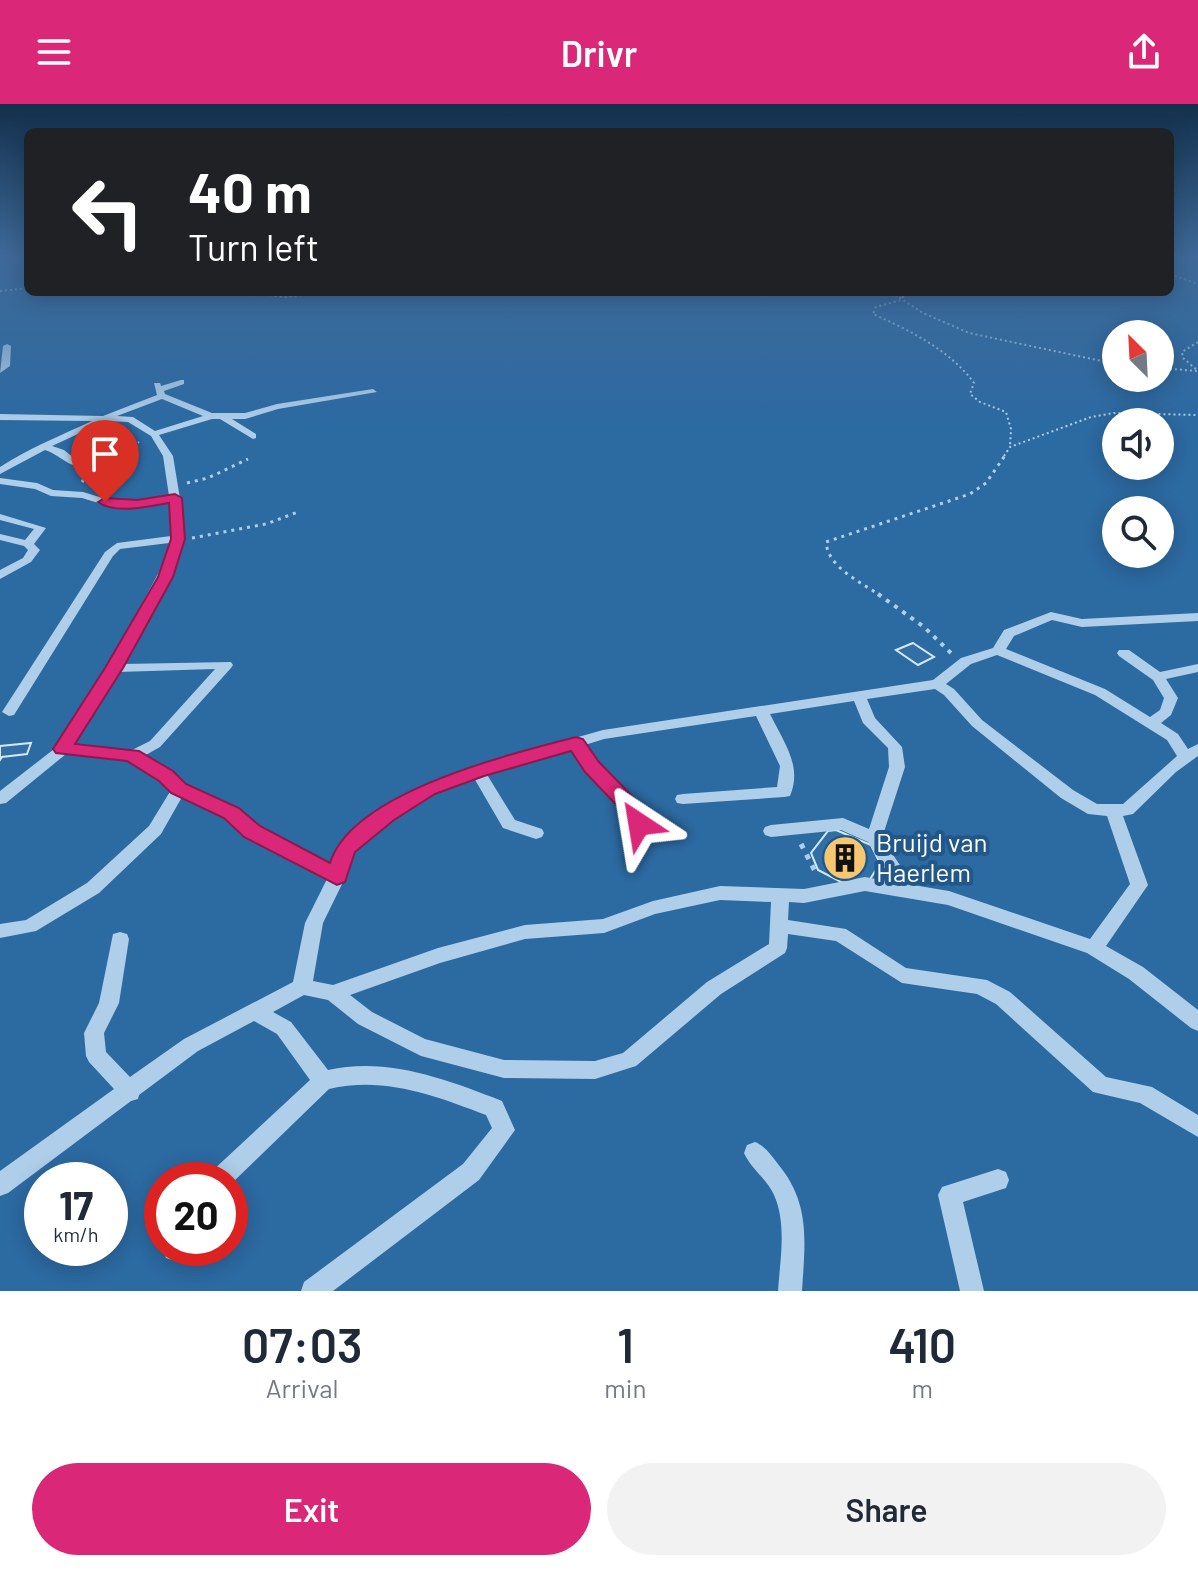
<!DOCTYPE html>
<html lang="en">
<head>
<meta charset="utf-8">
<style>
	:root { --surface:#fff; --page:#f2f2f3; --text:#1f2937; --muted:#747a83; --accent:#db2777 }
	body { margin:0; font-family:Barlow,sans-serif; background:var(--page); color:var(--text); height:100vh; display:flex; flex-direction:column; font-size:30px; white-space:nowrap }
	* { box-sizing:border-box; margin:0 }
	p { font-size:26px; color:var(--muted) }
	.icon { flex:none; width:44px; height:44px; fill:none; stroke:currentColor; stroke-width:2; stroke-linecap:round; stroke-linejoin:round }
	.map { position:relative; height:1187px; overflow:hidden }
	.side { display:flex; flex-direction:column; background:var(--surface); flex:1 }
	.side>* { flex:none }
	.top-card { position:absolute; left:24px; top:24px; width:1150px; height:168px; border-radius:12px; box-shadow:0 4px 20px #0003; background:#202124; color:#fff; overflow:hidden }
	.needle { width:52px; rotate:336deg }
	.buttons { position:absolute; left:1102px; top:216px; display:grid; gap:16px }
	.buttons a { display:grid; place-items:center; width:72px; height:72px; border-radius:50%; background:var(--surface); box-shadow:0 4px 20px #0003; font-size:40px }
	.speed { position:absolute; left:24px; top:1058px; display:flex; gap:16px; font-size:40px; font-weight:700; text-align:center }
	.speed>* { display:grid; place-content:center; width:104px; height:104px; border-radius:50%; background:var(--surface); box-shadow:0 4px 20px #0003; line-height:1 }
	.speed small { font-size:20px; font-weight:400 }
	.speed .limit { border:12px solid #d22; background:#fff; color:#111 }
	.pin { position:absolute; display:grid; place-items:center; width:68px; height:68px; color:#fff; margin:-82px -34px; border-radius:50% 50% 50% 0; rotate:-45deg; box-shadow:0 0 8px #0007 }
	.pin .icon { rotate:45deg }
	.me { position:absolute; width:88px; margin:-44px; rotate:327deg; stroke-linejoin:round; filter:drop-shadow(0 0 6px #0008) }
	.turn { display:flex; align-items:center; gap:28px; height:168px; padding:0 32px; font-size:36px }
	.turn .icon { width:104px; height:104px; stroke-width:2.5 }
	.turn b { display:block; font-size:56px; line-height:68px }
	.eta { display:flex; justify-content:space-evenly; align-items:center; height:136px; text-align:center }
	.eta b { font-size:48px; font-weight:600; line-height:56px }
	.action { display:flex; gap:16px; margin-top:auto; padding:16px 32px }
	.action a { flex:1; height:92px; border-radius:48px; background:var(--accent); color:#fff; font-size:32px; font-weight:600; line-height:92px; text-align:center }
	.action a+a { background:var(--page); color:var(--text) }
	header { display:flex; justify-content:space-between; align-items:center; height:104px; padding:0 32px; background:var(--accent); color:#fff; font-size:36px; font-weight:600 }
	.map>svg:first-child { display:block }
	.green { fill:#2c6aa2; fill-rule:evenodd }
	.building { fill:#326fa7; stroke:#d3e7f8; stroke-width:2 }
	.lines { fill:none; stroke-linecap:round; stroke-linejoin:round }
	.path-far3 { stroke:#afceea; stroke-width:2; stroke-dasharray:2 3; stroke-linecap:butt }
	.path-far2 { stroke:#afceea; stroke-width:3; stroke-dasharray:3 5; stroke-linecap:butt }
	.path-far1 { stroke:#afceea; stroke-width:4; stroke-dasharray:4 6; stroke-linecap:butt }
	.path { stroke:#afceea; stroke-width:5; stroke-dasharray:5 7; stroke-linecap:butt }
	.minor { fill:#afceea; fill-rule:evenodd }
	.route { fill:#db2777; stroke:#8e194d; stroke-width:2 }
	.labels { text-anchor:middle; stroke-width:8; stroke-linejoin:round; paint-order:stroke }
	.near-poi-label { font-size:26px; fill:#fff; stroke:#22578a; text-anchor:start }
</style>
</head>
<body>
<header><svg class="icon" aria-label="menu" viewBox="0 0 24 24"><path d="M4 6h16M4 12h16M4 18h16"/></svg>Drivr<svg class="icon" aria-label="share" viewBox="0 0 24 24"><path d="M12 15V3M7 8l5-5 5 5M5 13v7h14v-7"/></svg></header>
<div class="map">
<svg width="1198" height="1187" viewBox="0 0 1198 1187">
	<rect width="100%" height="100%" fill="#22578a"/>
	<!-- green -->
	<path class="green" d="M0,153H28V188H1170V153H1198V1187H0ZM1116,230H1160V274H1116ZM1116,318H1160V362H1116ZM1116,406H1160V450H1116ZM42,1076H110V1144H42ZM162,1076H230V1144H162Z"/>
	<!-- building -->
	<g class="building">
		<path d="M117,327L134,339L112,345L95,332Z"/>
		<path d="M913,539L934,553L918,561L896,546Z"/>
		<path d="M31,639L27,650L2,653L0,656V642Z"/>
		<path d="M836,726L871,741L880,759L869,777L845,780L818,766L811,749L828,727Z"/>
	</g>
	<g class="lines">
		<!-- path-far3 -->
		<g class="path-far3">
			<path d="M1170,156L1176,153"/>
			<path d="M1170,170L1198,180"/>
			<path d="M0,187L28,184"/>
			<path d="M250,188L284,193L332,188"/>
			<path d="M891,188L923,209L969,229L1116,260"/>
			<path d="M906,188L901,196L876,203L873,210C909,226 950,246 974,279L970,290L980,298L1006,308L1011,325L1010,343"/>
			<path d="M1198,238L1182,248L1183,254L1198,267"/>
			<path d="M1160,264L1197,267"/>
			<path d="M106,352L124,347L139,338"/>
			<path d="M1004,352L1010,343L1091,313L1114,309L1198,311"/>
		</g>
		<!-- path-far2 -->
		<g class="path-far2">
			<path d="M82,378L100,353L114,350"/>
			<path d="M187,379L208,374L248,355"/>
			<path d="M192,434L266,420L298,408"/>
			<path d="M881,492C861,478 828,464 826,438L970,390L986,379L1006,350"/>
		</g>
		<!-- path-far1 -->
		<path class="path-far1" d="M878,490L924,523L952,550"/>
		<!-- path -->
		<path class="path" d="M801,740L817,771"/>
		<!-- minor -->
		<g class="minor">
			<path d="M7,240L11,242L10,262L0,269L3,242Z"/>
			<path d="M181,276H184V280L164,287L165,290L212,309H245L277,300L373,285L377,288L278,305L245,315H232L256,330V334L253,335L220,315H212L159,331L173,352L184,419L182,433L184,435L181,438L178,455L123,560L231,558L233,561L231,564L160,643L144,652L171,668L185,681L237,705L258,724L331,761L339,740L381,707L422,682L472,663L603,626L933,576L961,554L993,544L1004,526L1051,508L1082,515L1198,509V517L1082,523L1052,516L1014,532L1006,545L1105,585L1150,613L1160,606L1164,594L1153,576L1119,552L1117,549L1119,546H1129L1160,568L1198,560V568L1166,575L1178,594L1171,611L1161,619L1178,630L1188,645L1198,640V652L1176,668L1133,710L1123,712L1148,781L1106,842L1143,863L1198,906V927L1191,924L1129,875L1087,849L948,801L865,787L804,799L789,798L788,816L846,825L906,864L987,876L1010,888L1106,973L1152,983L1198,1011V1033L1140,999L1093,988L996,900L977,890L902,879L836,837L788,830L787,844L785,849L721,890L636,962L595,975L504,974L421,952L358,920L328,896L304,891L273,908L291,918L328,966C388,953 445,975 502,997L515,1026L479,1076L333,1187H301L304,1178L463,1060L492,1024L486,1011C435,992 385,972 329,985L230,1081V1076H208L211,1068L310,976L277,930L254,917L198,947L139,991L138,995L131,997L8,1089L0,1092V1067L114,985L89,958L86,952L84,929L99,899L113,830L120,828L127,830L129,835L119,899L104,929L106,948L130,973L184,935L293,878L305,819L327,775L246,732L225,713L182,693L161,730L99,789L36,827L0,834V820L26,816L87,779L149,722L171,686L161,676L128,657L66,650L6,699L0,700V687L58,642L107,564L166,455L169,439L120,445L113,452L14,611L9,612L2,608L105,448L117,439L171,432L174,419L170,398L137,403L105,401L82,394L51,392L35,385L0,380V374L37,379L53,386L83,388L106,395L137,397L169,392L163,352L151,332L128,318L106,317L52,342L64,346L79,358V362C70,363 56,349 45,346L0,370V363C29,344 60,332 92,317L0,316V310L103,312L157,291L154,279H160L161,282ZM162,295L203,312L155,327L133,313L117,312ZM997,551L1095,591L1167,636L1177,652L1123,700H1097L1073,686L982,616L954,585L946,580L971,560ZM215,565L150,637L130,647L73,641L118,568ZM935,585L944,591L972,622L1061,694L1088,710L1107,712L1130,780L1090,835L949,787L913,781L882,734L905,663L902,643L875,614L867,595ZM854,597L863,619L888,644L889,663L869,725L843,714L771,721L765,723L763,727L765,731L771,733L841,726L868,738L893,778L865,773L804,785L720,782L653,797L603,815L525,821L438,844L333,881L313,877L323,819L346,772L353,747L393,715L434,690L474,674L503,724L536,735L542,733L544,729L542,725L515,716L486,669L572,645L587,667L628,710L633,724L663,736L669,734L671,730L669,726L646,717L642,704L597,659L585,641L604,635L756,612L780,662L777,683L683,690L677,691L675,695L677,699L683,700L784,693L790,692C803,662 783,637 770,610ZM720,796L771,798L769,840L707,878L623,949L595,957L504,956L425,935L372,908L350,891L440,859L525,835L604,829L655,810Z"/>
			<path d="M0,410L46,424L34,440L40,446L31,458L0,475V466L23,454L28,446L24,442L0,436V430L25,436L34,425L0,416Z"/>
			<path d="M755,1038C765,1042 771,1051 778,1060C811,1100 805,1138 802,1187H778C780,1156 787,1120 774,1091C767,1075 751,1065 744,1049L747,1041Z"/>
			<path d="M998,1065L1006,1068L1009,1076L1006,1084L963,1098L984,1187H960L938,1091L942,1083Z"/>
			<path d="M163,1144H188L184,1154L175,1157L166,1154Z"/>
		</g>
	</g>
	<!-- sky -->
	<linearGradient id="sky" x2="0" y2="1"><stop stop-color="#13304c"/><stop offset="0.48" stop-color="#3e6998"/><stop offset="1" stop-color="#3e6998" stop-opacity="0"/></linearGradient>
	<rect width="1198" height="319" fill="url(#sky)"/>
	<!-- route -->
	<path class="route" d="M175,390L182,394L185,435L173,473L123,564L75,640L139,647L173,667L186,680L239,704L260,722L330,759C352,688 511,650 576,633L583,635L599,658L643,703L649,720L646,725H631L626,711L585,668L571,647L484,672L435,690L394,716L355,748L345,778L337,781L244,733L224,714L171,689L159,677L127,657L56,649L53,645L105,564L158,473L171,435L169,399C149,402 116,411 98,398L105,394L137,396Z"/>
	<!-- icons -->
	<defs>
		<g id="building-disc" transform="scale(2.3)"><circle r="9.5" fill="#f6c671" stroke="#22578a"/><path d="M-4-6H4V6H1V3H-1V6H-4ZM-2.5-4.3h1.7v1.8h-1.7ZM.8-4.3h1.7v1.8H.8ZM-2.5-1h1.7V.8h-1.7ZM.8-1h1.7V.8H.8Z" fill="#111"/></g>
	</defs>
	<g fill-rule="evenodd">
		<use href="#building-disc" x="845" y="754"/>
	</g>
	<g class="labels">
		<!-- near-poi labels -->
		<g class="near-poi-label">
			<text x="876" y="748">Bruijd van<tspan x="876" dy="30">Haerlem</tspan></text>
		</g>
	</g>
</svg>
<div class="buttons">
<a><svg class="needle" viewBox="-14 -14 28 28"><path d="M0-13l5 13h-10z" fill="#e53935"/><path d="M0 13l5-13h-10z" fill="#747a83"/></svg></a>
<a><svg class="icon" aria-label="sound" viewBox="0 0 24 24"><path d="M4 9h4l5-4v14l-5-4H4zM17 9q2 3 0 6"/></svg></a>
<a><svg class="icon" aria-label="search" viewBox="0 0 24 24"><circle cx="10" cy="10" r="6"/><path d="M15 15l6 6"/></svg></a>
</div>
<div class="speed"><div>17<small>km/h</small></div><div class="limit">20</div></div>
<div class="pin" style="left:105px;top:398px;background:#d93025"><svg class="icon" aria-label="arrive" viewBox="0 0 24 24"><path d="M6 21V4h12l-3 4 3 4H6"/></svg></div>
<svg class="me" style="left:639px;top:720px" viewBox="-20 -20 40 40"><path d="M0-17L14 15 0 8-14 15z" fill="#db2777" stroke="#fff" stroke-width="4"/></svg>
<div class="top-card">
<div class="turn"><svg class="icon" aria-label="left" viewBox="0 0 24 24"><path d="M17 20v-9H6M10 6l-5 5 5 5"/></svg><div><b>40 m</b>Turn left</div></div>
</div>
</div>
<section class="side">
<div class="eta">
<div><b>07:03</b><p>Arrival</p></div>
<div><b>1</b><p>min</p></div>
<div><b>410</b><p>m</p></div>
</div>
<div class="action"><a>Exit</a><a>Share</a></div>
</section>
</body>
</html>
